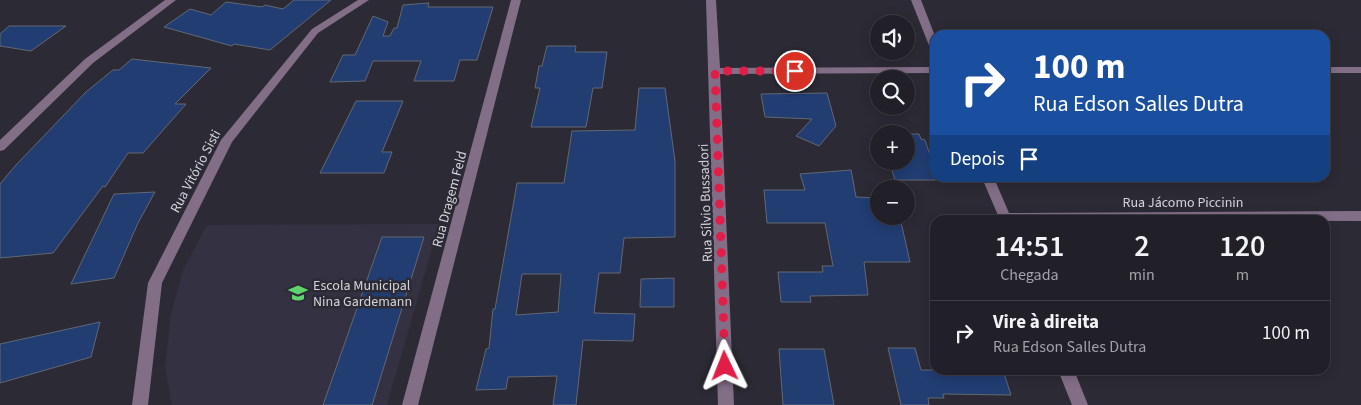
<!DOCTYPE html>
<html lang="pt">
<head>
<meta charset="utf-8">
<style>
	:root { --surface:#212028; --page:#292830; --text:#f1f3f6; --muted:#a2a3a8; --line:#3e3e45 }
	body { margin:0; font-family:"Source Sans 3",sans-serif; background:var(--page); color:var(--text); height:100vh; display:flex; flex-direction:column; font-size:19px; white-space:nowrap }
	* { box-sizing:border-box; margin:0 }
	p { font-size:16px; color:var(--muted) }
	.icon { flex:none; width:28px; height:28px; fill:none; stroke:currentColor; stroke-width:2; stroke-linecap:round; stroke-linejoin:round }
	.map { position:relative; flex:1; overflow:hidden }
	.sheet { position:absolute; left:930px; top:215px; width:400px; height:160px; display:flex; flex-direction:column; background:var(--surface); border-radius:15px; box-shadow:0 2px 12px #0003,0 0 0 1px var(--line) }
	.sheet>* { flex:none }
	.top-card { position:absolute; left:930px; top:30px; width:400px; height:152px; border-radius:15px; box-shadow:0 2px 12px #0003,0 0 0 1px var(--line); background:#1a4fa0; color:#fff; overflow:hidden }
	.buttons { position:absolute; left:870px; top:15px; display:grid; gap:10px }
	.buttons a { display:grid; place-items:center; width:45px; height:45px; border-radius:50%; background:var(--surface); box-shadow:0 2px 12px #0003,0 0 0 1px var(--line); font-size:25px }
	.pin { position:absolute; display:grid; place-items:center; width:42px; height:42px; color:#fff; margin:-21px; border:2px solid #fff; border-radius:50%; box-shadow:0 1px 5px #0007 }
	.me { position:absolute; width:55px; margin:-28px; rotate:358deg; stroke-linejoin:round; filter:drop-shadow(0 0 4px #0008) }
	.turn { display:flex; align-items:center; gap:18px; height:105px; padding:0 20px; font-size:22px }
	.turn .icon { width:65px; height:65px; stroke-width:2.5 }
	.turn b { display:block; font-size:35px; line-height:42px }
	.then { display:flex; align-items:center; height:48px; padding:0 20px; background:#0003; gap:10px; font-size:19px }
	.eta { display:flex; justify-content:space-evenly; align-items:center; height:85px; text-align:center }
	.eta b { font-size:30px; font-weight:600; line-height:35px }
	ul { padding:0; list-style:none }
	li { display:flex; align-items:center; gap:15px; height:65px; padding:0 20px; border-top:1px solid var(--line) }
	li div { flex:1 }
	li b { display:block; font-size:19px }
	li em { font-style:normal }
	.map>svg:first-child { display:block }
	.built { fill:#343142 }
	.building { fill:#213d72; stroke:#626873; fill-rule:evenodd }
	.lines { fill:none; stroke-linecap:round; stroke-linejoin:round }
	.minor { fill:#836e87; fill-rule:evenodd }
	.route { stroke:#e11d48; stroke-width:9; stroke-dasharray:0 16.2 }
	.labels { text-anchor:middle; stroke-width:5; stroke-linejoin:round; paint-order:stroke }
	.street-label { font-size:14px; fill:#d5d4db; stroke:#2c2b35 }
	.poi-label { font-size:14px; fill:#d5d4db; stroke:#2c2b35; text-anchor:start }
</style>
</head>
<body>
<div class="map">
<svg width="1361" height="405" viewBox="0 0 1361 405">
	<rect width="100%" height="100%" fill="#2c2b35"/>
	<!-- built -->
	<path class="built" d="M439,224L387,405H172L165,366L171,315L183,270L207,225Z"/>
	<!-- building -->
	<g class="building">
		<path d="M294,0H331L270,50L234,44L232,46L164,27L190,9L211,15L226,2L262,7L265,5L283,9Z"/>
		<path d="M429,3L428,7H493L477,60H460L454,81H414L421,61H373L365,81L330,82L343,55H355L373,16L388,22L383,36H390L394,28H397L403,5Z"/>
		<path d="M9,26H66L31,51L0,46V34Z"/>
		<path d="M547,46H576L575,52H607L602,88H593L586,127H531L540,88H535L539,66H542Z"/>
		<path d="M132,59L211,68L175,104H186L143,153H128L105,187L103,186L53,253L0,258V184L16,165L86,92L113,70H119Z"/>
		<path d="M639,88H665L675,161V237L624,238L620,273H599L594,313L635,314L633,341L583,340L576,405H553L557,376L508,377L506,389L476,390L486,349L489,348L493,309H495L517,183H564L572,131L635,130ZM522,274H561L558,312L516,315Z"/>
		<path d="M827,93L836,126L819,146L796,136L812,119L765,117L761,94Z"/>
		<path d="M356,101H403L382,152H392L384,173H320Z"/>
		<path d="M881,132H907L908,134H919L921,139L925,140L935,170V178L938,180H895L889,161H906V134Z"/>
		<path d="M851,170L856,197L879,198V216H884L885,221L901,222L910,262H864L868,295L810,296L811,302H781L778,272H823L822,266H833L825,223H767L764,190H805L800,174Z"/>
		<path d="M155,192L138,223L114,278L71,284L114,194Z"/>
		<path d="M382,237H424L372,405H323Z"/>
		<path d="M674,278V307H640L641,279Z"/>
		<path d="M100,322L91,357L0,383V344Z"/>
		<path d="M888,348H915L921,370H1003L1011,395L943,394L944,398H928L929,405H901Z"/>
		<path d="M779,349H824L834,405H783Z"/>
	</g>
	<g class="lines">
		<!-- minor -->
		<g class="minor">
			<path d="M165,0H176L93,63L4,150L0,151V140L85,59Z"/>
			<path d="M358,0H369L318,33L232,142L162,283L148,405H132L148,283L221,140L312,29Z"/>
			<path d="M511,0H521L418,405H402Z"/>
			<path d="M706,0H716L720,68L935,67V73L720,74L734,405H718Z"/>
			<path d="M911,0H921L935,36V51L930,48Z"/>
			<rect x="1325" y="67" width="36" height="6"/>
			<path d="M982,178H994L1009,213L1361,211V221L1000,220Z"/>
			<path d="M1058,370H1074L1088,405H1072Z"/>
		</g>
	</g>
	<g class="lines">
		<!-- route -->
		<path class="route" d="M725,366L715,71H795"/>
	</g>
	<!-- icons -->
	<defs>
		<g id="school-bare" transform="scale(1.5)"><path d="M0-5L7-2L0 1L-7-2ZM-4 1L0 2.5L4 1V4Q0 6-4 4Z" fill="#5ed56c" stroke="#2c2b35" stroke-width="2.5" paint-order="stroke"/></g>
	</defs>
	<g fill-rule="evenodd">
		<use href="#school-bare" x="298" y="293"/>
	</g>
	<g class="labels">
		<!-- street labels -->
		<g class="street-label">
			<text transform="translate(195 171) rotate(-62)" y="5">Rua Vitório Sisti</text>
			<text transform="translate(449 199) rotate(-75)" y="5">Rua Dragem Feld</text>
			<text x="1183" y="207">Rua Jácomo Piccinin</text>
			<text transform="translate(705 203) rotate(-92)" y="5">Rua Sílvio Bussadori</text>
		</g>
		<!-- poi labels -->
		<g class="poi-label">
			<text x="313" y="290">Escola Municipal<tspan x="313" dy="16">Nina Gardemann</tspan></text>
		</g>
	</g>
</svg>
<div class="buttons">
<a><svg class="icon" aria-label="sound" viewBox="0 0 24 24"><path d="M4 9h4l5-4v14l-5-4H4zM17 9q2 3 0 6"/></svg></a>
<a><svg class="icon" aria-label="search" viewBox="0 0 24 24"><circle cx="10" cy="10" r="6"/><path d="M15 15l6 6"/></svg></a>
<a>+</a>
<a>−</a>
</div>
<div class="pin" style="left:795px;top:71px;background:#d93025"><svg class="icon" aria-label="arrive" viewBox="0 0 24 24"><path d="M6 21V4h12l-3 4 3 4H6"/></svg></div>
<svg class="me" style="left:725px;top:366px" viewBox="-20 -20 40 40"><path d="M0-17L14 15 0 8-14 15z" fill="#e11d48" stroke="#fff" stroke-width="4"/></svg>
<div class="top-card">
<div class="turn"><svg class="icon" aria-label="right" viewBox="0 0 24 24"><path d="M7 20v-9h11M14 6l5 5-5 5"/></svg><div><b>100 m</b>Rua Edson Salles Dutra</div></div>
<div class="then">Depois<svg class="icon" aria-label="arrive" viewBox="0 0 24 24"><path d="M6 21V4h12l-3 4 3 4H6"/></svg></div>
</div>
<section class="sheet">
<div class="eta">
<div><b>14:51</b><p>Chegada</p></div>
<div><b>2</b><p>min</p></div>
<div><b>120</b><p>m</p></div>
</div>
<ul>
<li><svg class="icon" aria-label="right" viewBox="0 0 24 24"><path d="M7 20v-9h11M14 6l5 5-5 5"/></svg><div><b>Vire à direita</b><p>Rua Edson Salles Dutra</p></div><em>100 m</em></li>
</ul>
</section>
</div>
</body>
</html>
